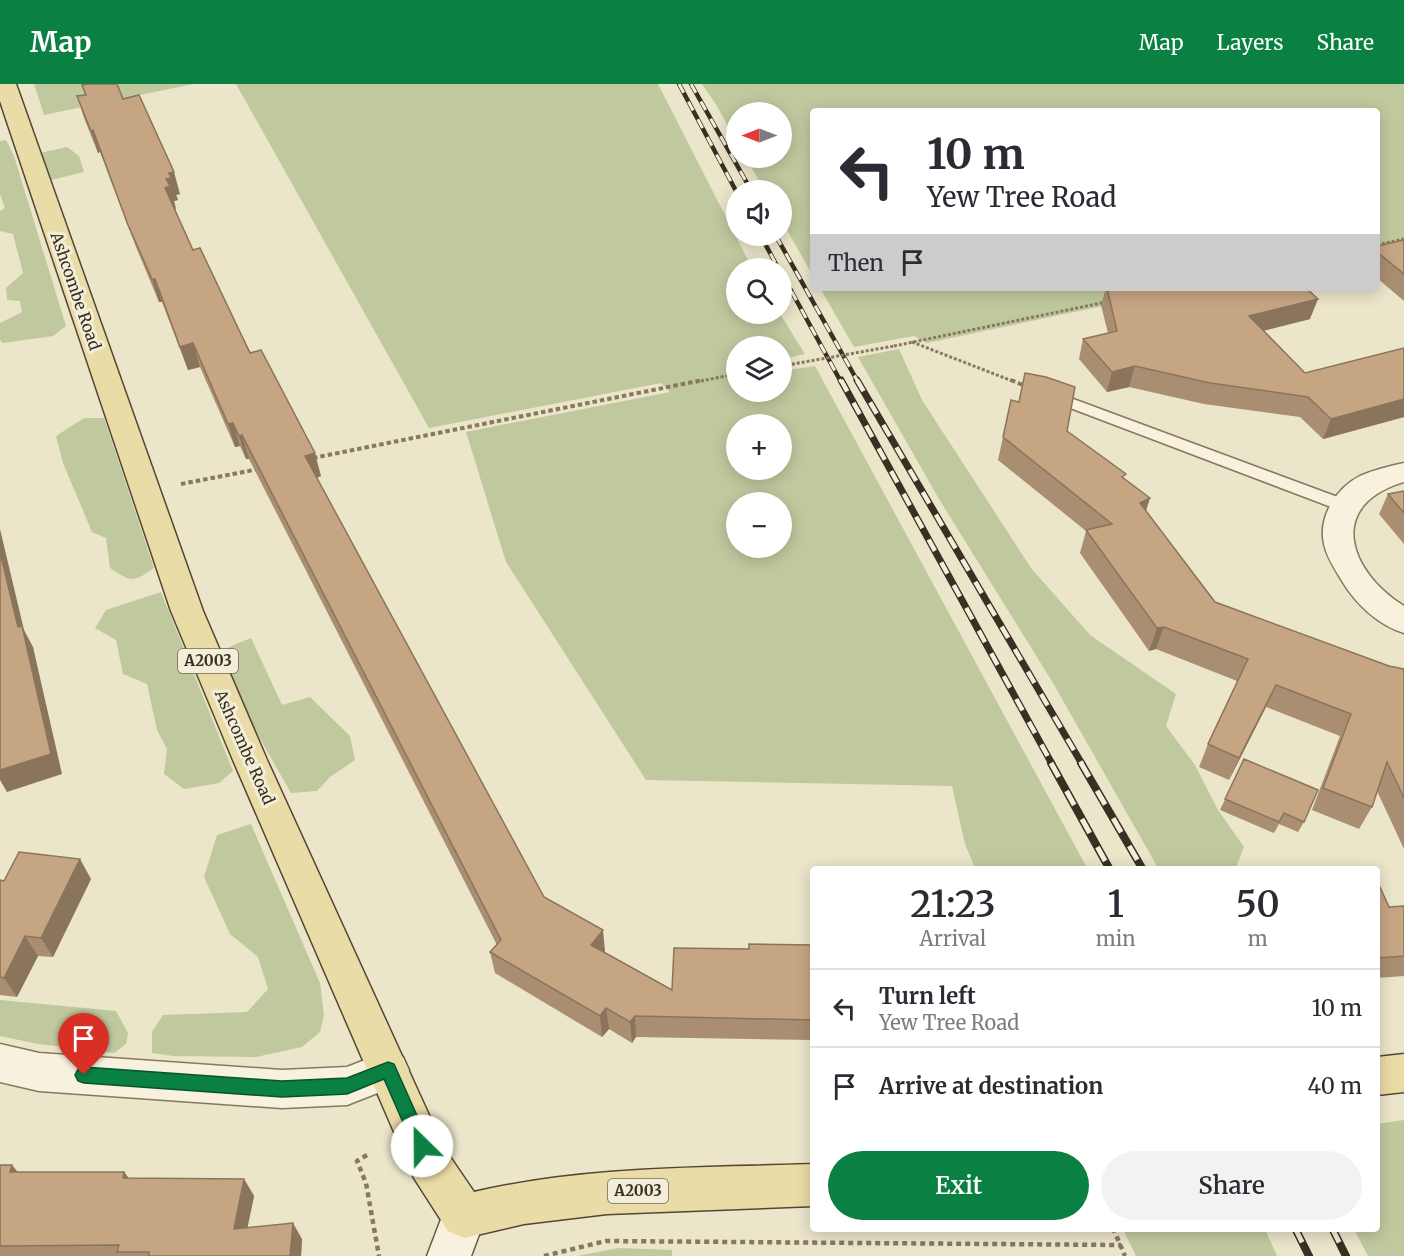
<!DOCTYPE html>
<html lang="en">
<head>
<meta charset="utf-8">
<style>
	:root { --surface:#fff; --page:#f2f2f3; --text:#2b2b33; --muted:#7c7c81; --line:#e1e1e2; --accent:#0b8043 }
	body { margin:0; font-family:Merriweather,serif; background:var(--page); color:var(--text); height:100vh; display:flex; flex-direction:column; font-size:22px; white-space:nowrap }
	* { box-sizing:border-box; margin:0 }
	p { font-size:20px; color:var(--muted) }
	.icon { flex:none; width:33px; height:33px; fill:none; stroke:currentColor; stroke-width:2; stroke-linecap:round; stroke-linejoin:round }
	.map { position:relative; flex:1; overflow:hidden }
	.side { position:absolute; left:810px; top:782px; width:570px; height:366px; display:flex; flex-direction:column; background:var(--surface); border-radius:6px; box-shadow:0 3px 15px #0003 }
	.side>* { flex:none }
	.top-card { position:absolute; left:810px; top:24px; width:570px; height:183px; border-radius:6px; box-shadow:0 3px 15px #0003; background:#fff; color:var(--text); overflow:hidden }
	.needle { width:39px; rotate:270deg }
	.fabs { position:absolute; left:726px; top:18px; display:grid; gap:12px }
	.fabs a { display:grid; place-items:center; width:66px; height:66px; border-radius:50%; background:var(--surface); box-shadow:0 3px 15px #0003; font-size:30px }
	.pin { position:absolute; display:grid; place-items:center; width:51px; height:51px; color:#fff; margin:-62px -26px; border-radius:50% 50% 50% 0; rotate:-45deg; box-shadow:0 0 6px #0007 }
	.pin .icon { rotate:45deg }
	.me { position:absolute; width:66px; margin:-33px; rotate:337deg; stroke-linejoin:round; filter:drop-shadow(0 0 4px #0008) }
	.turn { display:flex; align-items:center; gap:21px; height:126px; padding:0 18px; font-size:27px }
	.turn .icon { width:78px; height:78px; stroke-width:2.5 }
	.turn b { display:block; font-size:42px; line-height:51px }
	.then { display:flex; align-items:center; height:57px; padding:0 18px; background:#0003; gap:12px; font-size:22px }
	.eta { display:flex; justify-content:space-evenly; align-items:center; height:102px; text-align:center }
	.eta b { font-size:36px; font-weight:600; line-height:42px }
	.action { display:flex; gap:12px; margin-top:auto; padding:12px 18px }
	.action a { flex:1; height:69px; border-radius:36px; background:var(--accent); color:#fff; font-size:24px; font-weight:600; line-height:69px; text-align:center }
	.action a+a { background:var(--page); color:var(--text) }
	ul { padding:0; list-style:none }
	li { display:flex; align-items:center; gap:18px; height:78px; padding:0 18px; border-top:2px solid var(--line) }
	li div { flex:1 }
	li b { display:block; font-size:22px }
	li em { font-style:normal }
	header { display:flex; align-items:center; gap:36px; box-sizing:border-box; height:84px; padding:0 30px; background:var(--accent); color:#fff }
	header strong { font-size:28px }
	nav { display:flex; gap:33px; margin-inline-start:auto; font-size:21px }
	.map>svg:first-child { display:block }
	.green { fill:#c0c99e; fill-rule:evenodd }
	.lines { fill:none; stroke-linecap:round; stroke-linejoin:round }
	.lane-casing { stroke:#877860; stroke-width:3 }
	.street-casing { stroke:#877860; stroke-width:3 }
	.secondary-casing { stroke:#695943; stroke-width:3 }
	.primary-casing { stroke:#554633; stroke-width:3 }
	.path-far2 { stroke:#877860; stroke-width:3; stroke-dasharray:3 2; stroke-linecap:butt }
	.path-far1 { stroke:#877860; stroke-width:4; stroke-dasharray:4.5 3; stroke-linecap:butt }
	.path { stroke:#877860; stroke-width:4.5; stroke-dasharray:5 4; stroke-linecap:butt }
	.lane { fill:#f7f1dd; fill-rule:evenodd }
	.street { fill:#f7f1dd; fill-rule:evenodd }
	.secondary { fill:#f7f1dd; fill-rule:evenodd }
	.primary { fill:#eadca6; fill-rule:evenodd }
	.rail-far2-casing { stroke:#392f22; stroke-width:4.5 }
	.rail-far1-casing { stroke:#392f22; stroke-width:7 }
	.rail-casing { stroke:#392f22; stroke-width:8 }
	.rail-far2 { stroke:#f3eed9; stroke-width:3; stroke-dasharray:10; stroke-linecap:butt }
	.rail-far1 { stroke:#f3eed9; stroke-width:4.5; stroke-dasharray:13; stroke-linecap:butt }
	.rail { stroke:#f3eed9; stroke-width:5; stroke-dasharray:16; stroke-linecap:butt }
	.path-bridge { stroke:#877860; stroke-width:3; stroke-dasharray:3 2; stroke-linecap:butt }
	.wall { fill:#aa8e71 }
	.shaded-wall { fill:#8b745c }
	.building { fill:#c6a583; stroke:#8b745c; stroke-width:1.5 }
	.route { fill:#0b8043; stroke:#07532c; stroke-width:1.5 }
	.labels { text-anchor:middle; stroke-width:6; stroke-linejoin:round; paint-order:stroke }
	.shield { fill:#f3eed9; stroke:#716859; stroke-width:1.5 }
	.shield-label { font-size:15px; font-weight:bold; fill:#392f22 }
	.street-label { font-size:16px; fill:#392f22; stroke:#f3eed9 }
</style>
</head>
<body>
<header>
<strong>Map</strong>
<nav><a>Map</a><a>Layers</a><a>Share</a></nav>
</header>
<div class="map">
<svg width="1404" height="1172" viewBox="0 0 1404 1172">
	<rect width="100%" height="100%" fill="#ebe5ca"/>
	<!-- green -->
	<g class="green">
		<path d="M34,0H193L44,31Z"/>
		<path d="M236,0H658L752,184H736V230H780L805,270L782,275V262H736V308H782V287L815,282L1087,784H975L965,760L952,702L646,696L506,478L466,348L670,308L661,299L429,344ZM736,340H782V386H736ZM782,418V464H736V418Z"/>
		<path d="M702,0H1404V160L1377,166V27H813V192L782,137V106H764L746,74H782V28H736V56L715,19Z"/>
		<path d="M6,56L14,72L66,242L53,252L3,259L0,256V239L22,228L20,217L7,216L6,204L23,189L13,150L0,147V127L5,124L0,110V57Z"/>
		<path d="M67,63L79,72L84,88L51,96L40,69Z"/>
		<path d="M820,204H1189L927,259L914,252L854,263Z"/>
		<path d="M899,265L922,316L1031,484L1090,551L1176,610L1166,642L1195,681L1218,726L1244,763L1236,784H1158L1053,599L939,415L858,273Z"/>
		<path d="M84,334H104L154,484C133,499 131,498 110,484L106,454L92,448L63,379L56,352Z"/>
		<path d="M161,508L233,687L219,699L184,705L164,690L167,665L157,646L147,600L123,590L116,556L95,544L106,526Z"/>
		<path d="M251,554L282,621L310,613L350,652L355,676L330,693L317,707L291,709L251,639L222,566Z"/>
		<path d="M251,740L320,899L324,931L320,948L302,963L256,973L173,972L152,969V948L163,931L247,928L268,905L258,873L230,850L204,793L217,751Z"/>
		<path d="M0,916L116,927L128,949L126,960L114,969L38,960L0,952Z"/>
		<path d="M1404,1036V1172H1368L1354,1145L1377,1144V1040Z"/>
		<path d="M1123,1145H1265L1277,1172H1136Z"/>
		<path d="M619,1164L672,1166V1172H577Z"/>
	</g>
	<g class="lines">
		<!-- lane casing -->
		<g class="lane-casing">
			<path id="lane" d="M1049,306L1351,418L1353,422L1351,426H1339L1044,314L1042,311L1044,308Z"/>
		</g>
		<!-- street casing -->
		<g class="street-casing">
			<g id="street">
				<path d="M1404,379V398C1326,421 1348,487 1404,522V549C1378,541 1356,520 1342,497C1335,485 1327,474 1324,460C1318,433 1336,404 1360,392C1374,386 1389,382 1404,379Z"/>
				<path d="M0,960L39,969L282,986L347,983L388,967L403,973L409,986L403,999L347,1021L282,1024L39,1007L0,998Z"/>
			</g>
		</g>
		<!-- secondary casing -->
		<g class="secondary-casing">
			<path id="secondary" d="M464,1110L480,1117L486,1132L471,1172H427L448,1117Z"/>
		</g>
		<!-- primary casing -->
		<g class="primary-casing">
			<g id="primary">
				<path d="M0,0H16L203,527L267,676L444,1064L474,1108C585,1082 700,1084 813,1080V1122L607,1130L524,1140L464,1154L448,1147L414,1094L233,676L171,527L0,17Z"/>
				<path d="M1404,970V1008L1377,1011V973Z"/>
			</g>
		</g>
		<!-- path-far2 -->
		<g class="path-far2">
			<path d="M1377,161L1404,155"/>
			<path d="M912,258L1015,298"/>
			<path d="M894,262L1106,218"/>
			<path d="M696,298L736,290"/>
		</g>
		<!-- path-far1 -->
		<g class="path-far1">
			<path d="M1011,296L1025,302"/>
			<path d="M313,374L703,296"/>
			<path d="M181,400L259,385"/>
		</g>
		<!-- path -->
		<g class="path">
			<path d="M367,1071L357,1077L366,1099L379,1172"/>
			<path d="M1113,1144L1125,1172"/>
			<path d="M544,1172L606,1157L1121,1161"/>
		</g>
		<!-- lane -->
		<use href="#lane" class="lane"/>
		<!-- street -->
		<use href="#street" class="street"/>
		<!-- secondary -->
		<use href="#secondary" class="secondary"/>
		<!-- primary -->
		<use href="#primary" class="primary"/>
		<!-- rail-far2 casing -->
		<g class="rail-far2-casing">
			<g id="rail-far2">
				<path d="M679,0L736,107"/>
				<path d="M691,0L751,106"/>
				<path d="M761,152L778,184"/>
				<path d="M776,152L858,298"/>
				<path d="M782,190L841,298"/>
			</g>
		</g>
		<!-- rail-far1 casing -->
		<g class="rail-far1-casing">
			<g id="rail-far1">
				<path d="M841,296L1052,680"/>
				<path d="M857,296L1082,680"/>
			</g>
		</g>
		<!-- rail casing -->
		<g class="rail-casing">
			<g id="rail">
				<path d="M1051,679L1109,784"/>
				<path d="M1081,679L1142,784"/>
				<path d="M1295,1144L1309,1172"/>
				<path d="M1332,1144L1346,1172"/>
			</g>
		</g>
		<!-- rail-far2 -->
		<use href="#rail-far2" class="rail-far2"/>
		<!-- rail-far1 -->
		<use href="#rail-far1" class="rail-far1"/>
		<!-- rail -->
		<use href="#rail" class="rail"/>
		<!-- path-bridge -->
		<path class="path-bridge" d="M782,282L894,262"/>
	</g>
	<!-- wall -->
	<g class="wall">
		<path d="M82,1L123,15L180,110L176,111L178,116L174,117L176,125H174L193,166L321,392L317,394L544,813L605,867L604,868L672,906L749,865L813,861V956L636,953L632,959L609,945L602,953L495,889L490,868L497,861L249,375H246L240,362L235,363L200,283L188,286L162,218H159L136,163L100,68L98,69L84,34L77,12L85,11Z"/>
		<path d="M1404,156V217L1377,194V162Z"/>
		<path d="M1106,204H1165L1167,206L1310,235L1263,247L1305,289L1404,264V333L1323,355L1300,333L1204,320L1129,303L1107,308L1079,275L1083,255L1108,249L1101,221Z"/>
		<path d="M1003,353L1125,395L1146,427L1215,518L1389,582L1404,585V765L1377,707L1372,723L1359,745L1312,726L1340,652L1266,623L1229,696L1199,683L1208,660L1237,597L1156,565L1149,567L1080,469L1086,447L998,376Z"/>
		<path d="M1404,407V460L1379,430L1388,410Z"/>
		<path d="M1244,675L1304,738L1298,748L1279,740L1274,749L1220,726Z"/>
		<path d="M91,795L53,873L38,872L17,913L0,911V796L4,797Z"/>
		<path d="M1377,803L1389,823L1404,822V892L1377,894Z"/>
		<path d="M0,1081L19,1088H124L129,1094L244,1095L254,1112L247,1143L302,1155L301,1172H0Z"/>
	</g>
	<!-- shaded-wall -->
	<g class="shaded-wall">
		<path d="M93,46L100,68L98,69L91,47Z"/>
		<path d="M174,88L180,110L176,111L178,116L174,117L176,125L171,126L165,104L166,95L169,89Z"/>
		<path d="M152,195H155L162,218H159Z"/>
		<path d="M1318,215L1310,235L1242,252L1249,232Z"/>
		<path d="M193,259L200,283L188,286L180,263Z"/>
		<path d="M1135,282L1129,303L1107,308L1112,288Z"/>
		<path d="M1404,315V333L1323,355L1331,335Z"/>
		<path d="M233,339L240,362L235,363L228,340Z"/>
		<path d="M242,351L249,375H246L239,352Z"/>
		<path d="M315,369L321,392L311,396L305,372Z"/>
		<path d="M1150,414L1143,437L1140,419Z"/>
		<path d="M0,445L24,546L33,563L62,690L7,708L0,696Z"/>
		<path d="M1164,543L1156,565L1149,567L1157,544Z"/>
		<path d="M1276,601L1266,623L1229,696L1239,674Z"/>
		<path d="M80,775L91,795L53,873L41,854Z"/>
		<path d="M603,846L605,867L593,882L591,861Z"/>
		<path d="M25,852L38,872L17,913L4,894Z"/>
		<path d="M606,924L609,945L602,953L600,932Z"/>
		<path d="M635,932L636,953L632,959L630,938Z"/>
		<path d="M12,1081L26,1098L10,1088Z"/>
		<path d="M124,1088L136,1105L123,1094Z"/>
		<path d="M244,1095L254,1112L244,1161L234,1145Z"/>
		<path d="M293,1139L302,1155L301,1172H290Z"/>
	</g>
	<!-- building -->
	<g class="building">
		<path d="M88,0H117L123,15L139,11L174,88L169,89L171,94L166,95L170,102L165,104L193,166L200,164L250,269L261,266L315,369L305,372L544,813L603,846L591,861L672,906L674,864L749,865V860L813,861V936L635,932L630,938L606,924L600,932L490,868L501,856L242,351L239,352L233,339L228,340L193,259L180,263L155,195H152L128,141L93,46L91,47L77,12L86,11L82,1Z"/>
		<path d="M1404,156V190L1377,168V162Z"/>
		<path d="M1107,204H1165L1167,206L1178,204H1306L1318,215L1249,232L1305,289L1404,264V315L1331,335L1308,313L1210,299L1135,282L1112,288L1083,255L1117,247Z"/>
		<path d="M1025,289L1046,293L1075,303L1067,347L1126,390L1122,393L1150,414L1140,419L1215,518L1389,582L1404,585V714L1387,678L1372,723L1323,704L1351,630L1276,601L1239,674L1208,660L1248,575L1164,543L1157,544L1086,446L1112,440L1003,353L1011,316L1019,318Z"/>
		<path d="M1404,407V429L1388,410Z"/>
		<path d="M0,468L18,543L22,542L51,670L0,686Z"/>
		<path d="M1244,675L1318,706L1304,738L1284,729L1279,738L1225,715Z"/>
		<path d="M19,768L80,775L41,854L25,852L4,894L0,893V796L4,797Z"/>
		<path d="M1377,803H1380L1389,823L1404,822V872L1377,874Z"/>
		<path d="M0,1081H12L10,1088H124L123,1094L244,1095L234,1145L293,1139L290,1172H149V1168H117L119,1161L0,1162Z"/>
	</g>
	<!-- route -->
	<path class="route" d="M388,978L394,980L428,1056L431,1062L428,1068L422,1071L416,1068L384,995L347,1010L282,1013L84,999L78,997L75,991L78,985L84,983L282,997L347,994Z"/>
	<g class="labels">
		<!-- shield labels -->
		<g class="shield">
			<rect x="178" y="565" width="60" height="24" rx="4.5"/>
			<rect x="608" y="1095" width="60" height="24" rx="4.5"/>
		</g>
		<g class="shield-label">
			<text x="208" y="582">A2003</text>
			<text x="638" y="1112">A2003</text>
		</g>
		<!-- street labels -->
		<g class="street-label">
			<text transform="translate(76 207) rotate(71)" y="6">Ashcombe Road</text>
			<text transform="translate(245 663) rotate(66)" y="6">Ashcombe Road</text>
		</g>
	</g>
</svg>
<div class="fabs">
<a><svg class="needle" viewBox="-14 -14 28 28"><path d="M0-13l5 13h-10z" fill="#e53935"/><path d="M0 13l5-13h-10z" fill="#7c7c81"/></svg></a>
<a><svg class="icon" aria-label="sound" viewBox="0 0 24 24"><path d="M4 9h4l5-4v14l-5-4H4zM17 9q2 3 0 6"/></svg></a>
<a><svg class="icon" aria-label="search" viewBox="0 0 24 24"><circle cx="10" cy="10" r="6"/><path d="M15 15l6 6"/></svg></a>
<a><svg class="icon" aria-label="layers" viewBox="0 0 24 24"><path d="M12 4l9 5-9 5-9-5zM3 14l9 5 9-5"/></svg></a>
<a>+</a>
<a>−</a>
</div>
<div class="pin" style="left:84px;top:991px;background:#d93025"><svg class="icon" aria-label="arrive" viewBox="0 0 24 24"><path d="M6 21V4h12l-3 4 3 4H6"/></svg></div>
<svg class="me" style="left:422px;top:1062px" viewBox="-20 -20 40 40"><circle r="19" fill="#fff"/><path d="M0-13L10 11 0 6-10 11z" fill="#0b8043"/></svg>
<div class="top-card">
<div class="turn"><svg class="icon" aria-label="left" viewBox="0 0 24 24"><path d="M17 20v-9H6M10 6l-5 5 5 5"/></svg><div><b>10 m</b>Yew Tree Road</div></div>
<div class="then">Then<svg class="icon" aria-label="arrive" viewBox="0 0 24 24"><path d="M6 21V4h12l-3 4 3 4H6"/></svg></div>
</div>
<section class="side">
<div class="eta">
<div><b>21:23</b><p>Arrival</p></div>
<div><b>1</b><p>min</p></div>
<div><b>50</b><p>m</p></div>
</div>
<ul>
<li><svg class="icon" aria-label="left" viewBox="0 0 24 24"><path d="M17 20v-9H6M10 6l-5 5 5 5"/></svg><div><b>Turn left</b><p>Yew Tree Road</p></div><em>10 m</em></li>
<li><svg class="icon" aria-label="arrive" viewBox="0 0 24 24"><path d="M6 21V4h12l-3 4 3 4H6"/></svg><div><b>Arrive at destination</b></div><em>40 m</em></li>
</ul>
<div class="action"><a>Exit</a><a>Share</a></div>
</section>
</div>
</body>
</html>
